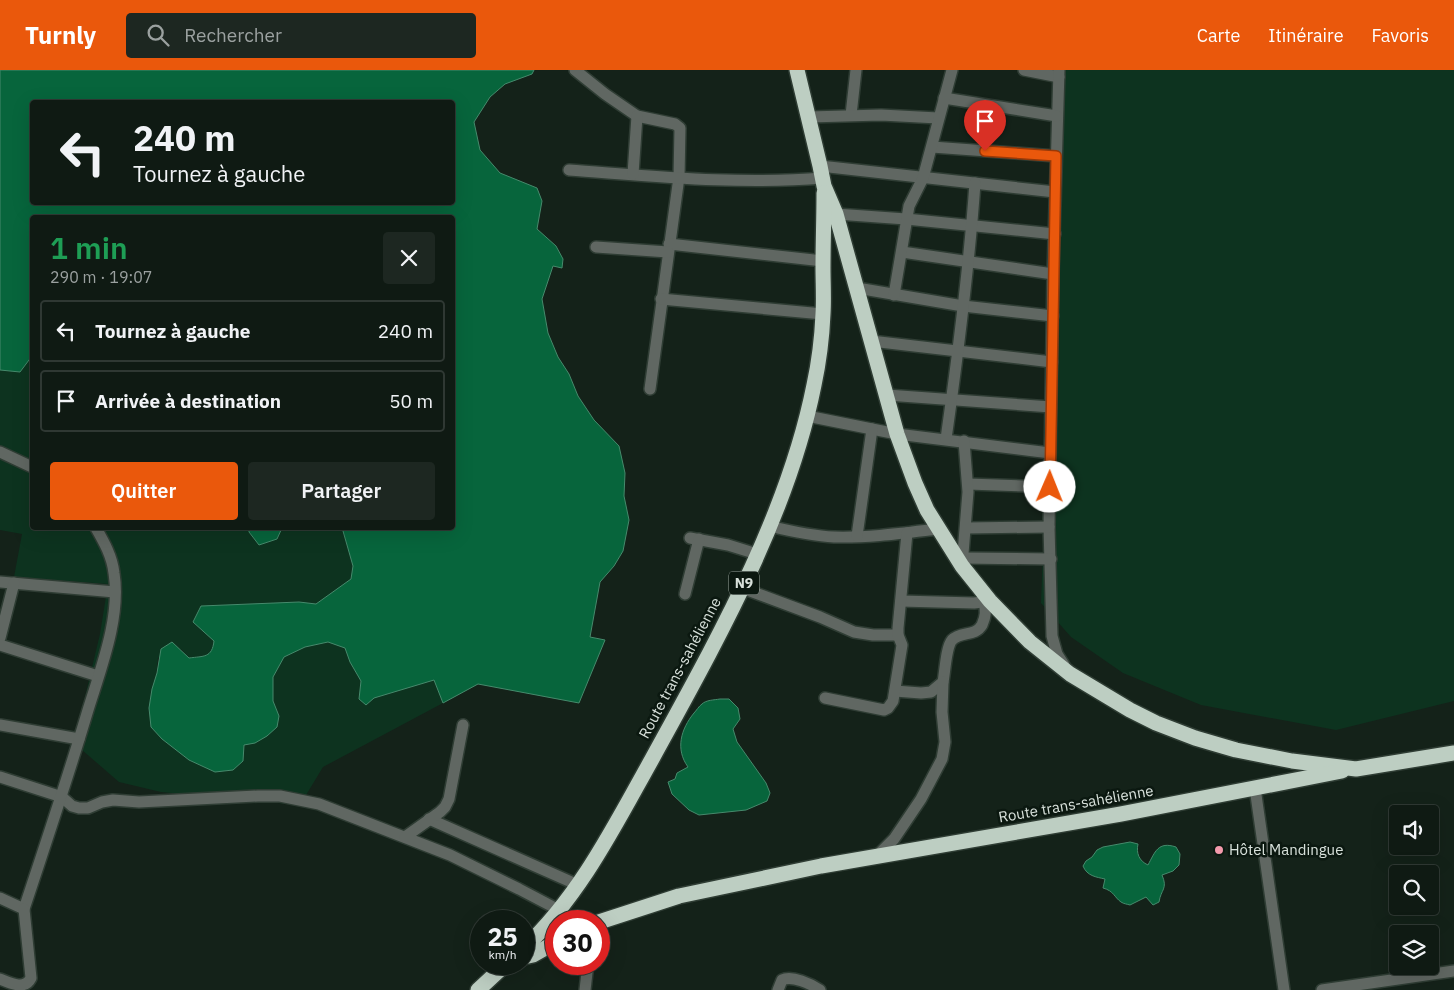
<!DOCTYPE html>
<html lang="fr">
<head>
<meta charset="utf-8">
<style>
	:root { --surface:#0f1a13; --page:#1d2721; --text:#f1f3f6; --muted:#9ba1a0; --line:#2f3833; --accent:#ea580c }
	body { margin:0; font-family:"IBM Plex Sans",sans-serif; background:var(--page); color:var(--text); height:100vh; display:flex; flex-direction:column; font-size:19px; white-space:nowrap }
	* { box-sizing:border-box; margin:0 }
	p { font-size:16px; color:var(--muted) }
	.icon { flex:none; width:28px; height:28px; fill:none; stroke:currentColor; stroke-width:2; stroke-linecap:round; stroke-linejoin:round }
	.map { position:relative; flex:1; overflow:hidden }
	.details { position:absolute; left:30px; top:145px; width:425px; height:315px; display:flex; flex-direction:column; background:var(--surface); border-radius:5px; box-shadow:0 5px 20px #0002,0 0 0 1px var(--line) }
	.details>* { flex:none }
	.hud { position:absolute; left:30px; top:30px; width:425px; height:105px; border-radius:5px; box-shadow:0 5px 20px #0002,0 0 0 1px var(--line); background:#0f1a13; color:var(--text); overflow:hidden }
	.buttons { position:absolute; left:1389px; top:735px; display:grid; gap:10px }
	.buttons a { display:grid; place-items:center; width:50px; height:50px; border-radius:5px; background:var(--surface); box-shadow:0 5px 20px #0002,0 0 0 1px var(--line); font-size:25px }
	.speed { position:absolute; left:470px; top:840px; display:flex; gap:10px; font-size:25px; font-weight:700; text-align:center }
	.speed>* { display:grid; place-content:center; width:65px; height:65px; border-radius:50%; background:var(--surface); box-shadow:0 5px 20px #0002,0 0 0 1px var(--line); line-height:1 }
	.speed small { font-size:12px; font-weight:400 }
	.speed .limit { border:8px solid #d22; background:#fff; color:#111 }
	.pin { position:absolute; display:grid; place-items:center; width:42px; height:42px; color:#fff; margin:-51px -21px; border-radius:50% 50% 50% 0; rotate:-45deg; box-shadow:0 0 5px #0007 }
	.pin .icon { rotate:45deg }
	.me { position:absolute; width:55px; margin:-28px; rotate:1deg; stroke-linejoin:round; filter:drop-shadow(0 0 4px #0008) }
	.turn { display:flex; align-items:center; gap:18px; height:105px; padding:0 20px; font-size:22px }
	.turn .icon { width:65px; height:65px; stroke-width:2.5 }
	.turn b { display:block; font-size:35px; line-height:42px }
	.round { display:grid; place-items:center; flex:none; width:52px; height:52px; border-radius:5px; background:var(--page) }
	.headline { display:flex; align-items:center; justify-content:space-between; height:85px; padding:0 20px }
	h1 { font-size:30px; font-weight:600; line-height:38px; color:#1e9e55 }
	.primary-button { display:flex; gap:10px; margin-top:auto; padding:10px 20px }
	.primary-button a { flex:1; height:58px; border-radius:5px; background:var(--accent); color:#fff; font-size:20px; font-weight:600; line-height:58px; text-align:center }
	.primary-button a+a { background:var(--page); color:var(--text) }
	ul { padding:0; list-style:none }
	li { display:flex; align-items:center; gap:15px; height:62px; margin:0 10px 8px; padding:0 10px; border:2px solid var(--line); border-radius:5px }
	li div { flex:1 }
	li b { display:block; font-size:19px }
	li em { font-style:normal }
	header { display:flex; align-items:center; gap:30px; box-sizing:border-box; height:70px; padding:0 25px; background:var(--accent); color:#fff }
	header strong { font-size:24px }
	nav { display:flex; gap:28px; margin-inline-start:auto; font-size:18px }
	.search { width:350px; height:45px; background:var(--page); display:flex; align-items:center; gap:12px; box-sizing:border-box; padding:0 18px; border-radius:5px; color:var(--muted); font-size:19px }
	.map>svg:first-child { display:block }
	.green { fill:#0d331f }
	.water { fill:#07653c; stroke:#468a6c; fill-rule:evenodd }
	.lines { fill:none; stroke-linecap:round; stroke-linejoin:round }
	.minor-casing { stroke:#2f3d34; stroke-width:14 }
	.highway-casing { stroke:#2f3d34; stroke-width:18 }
	.minor { stroke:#606762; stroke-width:11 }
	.highway { stroke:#bdcec2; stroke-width:15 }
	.route-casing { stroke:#983908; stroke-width:12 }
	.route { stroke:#ea580c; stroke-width:9 }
	.poi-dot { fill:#f39aac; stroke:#0b1810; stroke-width:2 }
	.labels { text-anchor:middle; stroke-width:5; stroke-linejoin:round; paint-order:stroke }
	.shield { fill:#0b1810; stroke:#9aa59e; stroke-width:1 }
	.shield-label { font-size:14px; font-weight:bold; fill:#d8e1db }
	.street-label { font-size:15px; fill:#d8e1db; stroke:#0b1810 }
	.poi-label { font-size:15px; fill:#d8e1db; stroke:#0b1810; text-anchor:start }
</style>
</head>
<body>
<header>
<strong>Turnly</strong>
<div class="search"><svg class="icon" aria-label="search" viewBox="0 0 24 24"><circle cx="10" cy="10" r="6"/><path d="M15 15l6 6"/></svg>Rechercher</div>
<nav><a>Carte</a><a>Itinéraire</a><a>Favoris</a></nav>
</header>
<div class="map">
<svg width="1454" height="920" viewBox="0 0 1454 920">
	<rect width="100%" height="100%" fill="#142219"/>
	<!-- green -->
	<g class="green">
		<path d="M1058,0H1454V631L1336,660L1201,635L1123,603L1071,567L1041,533L1048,356Z"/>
		<path d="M32,286V458H249L277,469L282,458H344L343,461L353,496L351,509L316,534L299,532L201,536L193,552L214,571C211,589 205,586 189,588L181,579L158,588L151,657L162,669L189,690L215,702L233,700L243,675L279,646L273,631V607L284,587L305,577L328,572L345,577L350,592L361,611L359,629L374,628L434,610L443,633L323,697L300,735L161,722L119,712L74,673L100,564L108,514L14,507L22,464L0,460V300L20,302Z"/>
	</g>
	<!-- water -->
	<g class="water">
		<path d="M0,0H534L532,4L505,14L490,27L474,52L480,80L500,103L537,118L542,131L537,159L556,176L563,189L562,198L553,196L542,229L548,263L558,287L569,304L578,326L594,350L619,376L625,403L624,426L629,450L623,481L614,496L600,512L590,567L605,570L579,633L478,614L443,633L434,610L374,628L366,635L359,629L361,611L350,592L345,578L328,572L305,577L284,587L273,607V631L279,646L277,657L267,666L255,673L244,675L243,691L233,700L215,702L189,690L162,669L151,657L149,638L152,619L157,603L161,579L172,572L189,588C204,586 212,588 214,571L193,552L201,536L299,532L316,534L351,509L353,496L343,461L344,458H452V148H32V286L20,302L0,300ZM32,32H452V132H32Z"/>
		<path d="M249,458H282L277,469L259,475L249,462Z"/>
		<path d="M720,629H729L738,638L740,649L733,659L737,672L766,713L770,723L767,731L746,740L699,745L689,740L672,724L668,712L675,709L677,703L688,697C675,679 681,659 694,643C696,641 699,636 702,634C706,630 714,630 720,629Z"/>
		<path d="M1130,772L1138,774C1136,783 1139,791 1148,795C1155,782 1158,771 1176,777L1180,784L1179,795L1173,801L1162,805C1168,819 1161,819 1159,832L1153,835L1146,827L1130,835C1127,834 1124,834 1121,832C1114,827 1114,821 1103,818L1105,809C1096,807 1087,806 1083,796L1086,791L1092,787L1097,780L1103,777Z"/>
	</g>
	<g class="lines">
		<!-- minor casing -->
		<g class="minor-casing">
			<g id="minor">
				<path d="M575,0L605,24L637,46L675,54L680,58L679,107L650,319"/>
				<path d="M1024,0L1059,7"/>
				<path d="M1059,0L1053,204L1049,457L1052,566L1057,584L1064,595"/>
				<path d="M944,28L1057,46"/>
				<path d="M851,45L856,0"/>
				<path d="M809,47L881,45L938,48"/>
				<path d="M932,77L1056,86"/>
				<path d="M820,96L1055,122"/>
				<path d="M569,100C653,106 738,115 823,108"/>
				<path d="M633,104L637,46"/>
				<path d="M836,144L906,149L1055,164"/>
				<path d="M669,174L823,191"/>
				<path d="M596,177L668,182"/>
				<path d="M902,182L1053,204"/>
				<path d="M857,218L963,236L1053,246"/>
				<path d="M894,225L909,136L923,108L952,0"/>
				<path d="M661,229L823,244"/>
				<path d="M871,271L1052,292"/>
				<path d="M887,325L1051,337"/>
				<path d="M807,346L897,364L1050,383"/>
				<path d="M946,369C958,284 969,199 975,113"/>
				<path d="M0,382L32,397"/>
				<path d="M968,414L1050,417"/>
				<path d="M769,456C790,461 812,466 834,467C869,468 904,463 938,459"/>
				<path d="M966,458L1049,457"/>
				<path d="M857,466L872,359"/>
				<path d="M690,468L728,475L757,484"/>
				<path d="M963,488L1051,489"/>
				<path d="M962,496L968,422L964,371"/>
				<path d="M0,512L115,522"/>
				<path d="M742,518L820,547L854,562L873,565H898"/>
				<path d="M685,524L699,469"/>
				<path d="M901,531L974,533L990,531"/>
				<path d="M0,568L14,513"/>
				<path d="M0,575L98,606"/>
				<path d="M895,621L921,623L931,622L943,612C945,602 946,577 952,570C961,561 975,567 982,555C986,546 986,541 984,532"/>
				<path d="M825,628L884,640L888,638L893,631L902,575L898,565V558L907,463"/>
				<path d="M0,655L79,669"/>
				<path d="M0,707L62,727L72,736L79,738H88L102,732L113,730L139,732L258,726H280L319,734L450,785L519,819L559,840"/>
				<path d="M1255,718L1284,920"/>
				<path d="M429,749L578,815"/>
				<path d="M405,767L440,742L445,737L449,729L463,655"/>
				<path d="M877,786L894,769L921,729L942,689L945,672L942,642L943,612"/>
				<path d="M0,828L24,839C46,773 68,707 88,640C101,598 121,547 114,503C112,486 104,472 96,458"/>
				<path d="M0,909C12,914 25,920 31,908L24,839"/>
				<path d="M585,920L588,894"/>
				<path d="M778,920L782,910C792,905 811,914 820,920"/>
				<path d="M1322,920L1454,901"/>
			</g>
		</g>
		<!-- highway casing -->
		<g class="highway-casing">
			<g id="highway">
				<path d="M797,0L820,96L824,116L836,144L897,364L915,413L927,440L962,496L990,531L1030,572L1070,604L1130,640L1156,653L1195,668L1236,680L1292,691L1356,699L1454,683"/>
				<path d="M599,852L679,826L821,796L1121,744L1342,701"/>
				<path d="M524,878C580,826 615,755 652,689C716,572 788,446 814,315C819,292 822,267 823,244C824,229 823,213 823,198C823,173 824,148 824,123"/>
				<path d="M524,887L533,885L556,872"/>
				<path d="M478,920L506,894"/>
			</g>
		</g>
		<!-- minor -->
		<use href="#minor" class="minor"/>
		<!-- highway -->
		<use href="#highway" class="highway"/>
	</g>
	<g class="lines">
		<!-- route casing -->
		<g class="route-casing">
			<path id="route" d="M985,81L1056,86L1050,417"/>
		</g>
		<!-- route -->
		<use href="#route" class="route"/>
	</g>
	<!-- markers -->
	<circle class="poi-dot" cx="1219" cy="780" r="5"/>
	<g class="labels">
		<!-- shield labels -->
		<rect class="shield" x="729" y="501.5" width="30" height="23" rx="4"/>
		<g class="shield-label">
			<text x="744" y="518">N9</text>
		</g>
		<!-- street labels -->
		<g class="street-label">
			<text transform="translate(680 598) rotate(-62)" y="5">Route trans-sahélienne</text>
			<text transform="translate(1076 734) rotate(-10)" y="5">Route trans-sahélienne</text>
		</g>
		<!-- poi labels -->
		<g class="poi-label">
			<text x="1229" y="785">Hôtel Mandingue</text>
		</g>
	</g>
</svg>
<div class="buttons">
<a><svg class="icon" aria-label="sound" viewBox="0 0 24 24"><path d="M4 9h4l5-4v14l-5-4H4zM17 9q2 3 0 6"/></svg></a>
<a><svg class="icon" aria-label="search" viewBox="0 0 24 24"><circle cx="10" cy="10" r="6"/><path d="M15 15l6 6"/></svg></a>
<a><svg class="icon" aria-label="layers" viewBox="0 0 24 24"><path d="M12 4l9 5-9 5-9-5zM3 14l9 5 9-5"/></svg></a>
</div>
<div class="speed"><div>25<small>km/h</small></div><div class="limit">30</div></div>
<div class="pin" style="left:985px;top:81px;background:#d93025"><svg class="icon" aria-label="arrive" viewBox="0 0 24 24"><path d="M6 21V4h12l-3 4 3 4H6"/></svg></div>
<svg class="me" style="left:1050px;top:417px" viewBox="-20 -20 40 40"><circle r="19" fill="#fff"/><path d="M0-13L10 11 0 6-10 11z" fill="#ea580c"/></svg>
<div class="hud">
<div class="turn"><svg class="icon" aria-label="left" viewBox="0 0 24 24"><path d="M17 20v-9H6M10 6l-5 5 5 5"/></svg><div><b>240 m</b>Tournez à gauche</div></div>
</div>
<section class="details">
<div class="headline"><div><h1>1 min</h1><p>290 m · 19:07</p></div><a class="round"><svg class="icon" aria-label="close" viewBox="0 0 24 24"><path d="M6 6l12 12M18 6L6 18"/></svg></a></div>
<ul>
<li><svg class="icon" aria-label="left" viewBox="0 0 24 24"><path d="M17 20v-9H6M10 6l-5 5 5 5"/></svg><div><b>Tournez à gauche</b></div><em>240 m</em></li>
<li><svg class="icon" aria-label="arrive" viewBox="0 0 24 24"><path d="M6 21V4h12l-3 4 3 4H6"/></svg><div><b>Arrivée à destination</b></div><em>50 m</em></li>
</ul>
<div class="primary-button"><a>Quitter</a><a>Partager</a></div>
</section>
</div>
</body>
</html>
